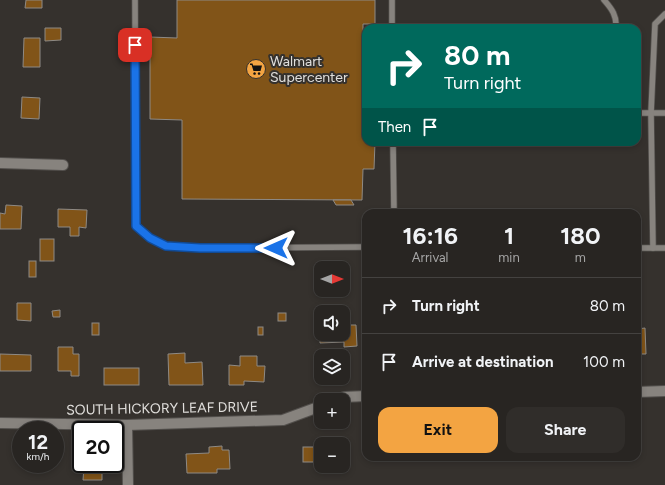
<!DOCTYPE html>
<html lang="en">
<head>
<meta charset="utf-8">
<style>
	:root { --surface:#282522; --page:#302d2a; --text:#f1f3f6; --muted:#a5a5a5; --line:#444240; --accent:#f3a442 }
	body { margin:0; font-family:Figtree,sans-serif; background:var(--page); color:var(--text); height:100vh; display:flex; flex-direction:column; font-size:15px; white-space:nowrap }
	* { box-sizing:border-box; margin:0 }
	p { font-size:13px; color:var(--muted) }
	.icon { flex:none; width:22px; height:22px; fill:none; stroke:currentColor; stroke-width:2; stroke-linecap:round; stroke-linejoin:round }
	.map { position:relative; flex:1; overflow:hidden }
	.details { position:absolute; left:362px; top:209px; width:279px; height:252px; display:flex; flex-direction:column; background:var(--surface); border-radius:12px; box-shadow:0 2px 6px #0003,0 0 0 1px var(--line) }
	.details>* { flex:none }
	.hud { position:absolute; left:362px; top:24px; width:279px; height:122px; border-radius:12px; box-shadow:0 2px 6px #0003,0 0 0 1px var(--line); background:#00695c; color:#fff; overflow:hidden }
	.needle { width:26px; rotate:90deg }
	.fabs { position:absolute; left:314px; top:261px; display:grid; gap:8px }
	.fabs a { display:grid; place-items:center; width:36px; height:36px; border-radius:8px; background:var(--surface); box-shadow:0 2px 6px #0003,0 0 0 1px var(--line); font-size:20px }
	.speed { position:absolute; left:12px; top:421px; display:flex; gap:8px; font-size:20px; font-weight:700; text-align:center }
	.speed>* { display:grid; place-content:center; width:52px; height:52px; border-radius:50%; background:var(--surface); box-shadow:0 2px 6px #0003,0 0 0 1px var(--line); line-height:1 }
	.speed small { font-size:10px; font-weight:400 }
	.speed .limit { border:2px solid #111; border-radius:6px; background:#fff; color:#111 }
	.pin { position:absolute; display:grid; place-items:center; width:34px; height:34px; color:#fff; margin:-17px; border-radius:8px; box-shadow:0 2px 6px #0006 }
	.me { position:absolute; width:44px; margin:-22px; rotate:270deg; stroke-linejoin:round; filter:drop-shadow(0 0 3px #0008) }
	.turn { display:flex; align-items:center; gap:14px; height:84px; padding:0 16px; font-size:18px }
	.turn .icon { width:52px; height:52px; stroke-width:2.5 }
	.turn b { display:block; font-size:28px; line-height:34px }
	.then { display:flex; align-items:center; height:38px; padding:0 16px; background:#0003; gap:8px; font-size:15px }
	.eta { display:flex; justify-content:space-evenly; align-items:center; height:68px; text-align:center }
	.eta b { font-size:24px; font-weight:700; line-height:28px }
	.action { display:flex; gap:8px; margin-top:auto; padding:8px 16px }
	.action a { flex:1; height:46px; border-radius:12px; background:var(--accent); color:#111; font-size:16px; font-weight:700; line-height:46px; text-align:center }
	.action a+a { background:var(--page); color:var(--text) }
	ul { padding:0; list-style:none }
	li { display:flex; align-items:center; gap:12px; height:56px; padding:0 16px; border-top:1px solid var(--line) }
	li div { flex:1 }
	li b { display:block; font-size:15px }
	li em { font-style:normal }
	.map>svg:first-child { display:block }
	.building { fill:#815418; stroke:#8e8a85 }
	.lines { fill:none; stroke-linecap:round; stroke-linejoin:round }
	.service-casing { stroke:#53504d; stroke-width:7 }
	.minor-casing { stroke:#53504d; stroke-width:12 }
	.service { stroke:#87837e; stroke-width:5.5 }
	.minor { stroke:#87837e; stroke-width:10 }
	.route-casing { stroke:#114b97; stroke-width:10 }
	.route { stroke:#1a73e8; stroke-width:7 }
	.labels { text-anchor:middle; stroke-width:4; stroke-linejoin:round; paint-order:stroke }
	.poi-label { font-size:14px; fill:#e1dfdc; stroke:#35312d; text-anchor:start }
	.street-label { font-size:14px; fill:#e1dfdc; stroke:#35312d }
</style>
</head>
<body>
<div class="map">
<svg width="665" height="485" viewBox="0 0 665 485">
	<rect width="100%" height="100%" fill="#35312d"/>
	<!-- building -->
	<g class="building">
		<path d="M26,0H42V8H25Z"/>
		<path d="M177,0H375V24H363V100H366V142H375L374,169H363L362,200L182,199V120L150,119V37L177,38Z"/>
		<path d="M45,28H61V40L45,41Z"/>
		<path d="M24,38H40V67H23Z"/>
		<path d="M22,97L40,98L39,119L21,118Z"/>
		<path d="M333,200H351L354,205H336Z"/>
		<path d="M6,205L22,206L21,229H0V213L5,214Z"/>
		<path d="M58,209L87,210L86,228L79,227V236H70V227H58Z"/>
		<rect x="40" y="239" width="14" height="22"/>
		<rect x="29" y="261" width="7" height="16"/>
		<path d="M17,303H31V321L17,320Z"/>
		<path d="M60,310V317H53L52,311Z"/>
		<rect x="278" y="313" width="8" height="8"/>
		<rect x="92" y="323" width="7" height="12"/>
		<path d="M320,325H321V334H343V325H356L357,346L344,347V342L320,343Z"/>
		<rect x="258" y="327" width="5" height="8"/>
		<path d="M645,328L646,354H637V329Z"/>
		<path d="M58,347H73V354H79V376H71V371H58Z"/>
		<path d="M185,353V363L202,362L203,385H169L168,354Z"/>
		<path d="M0,354L31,355V371H0Z"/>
		<path d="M240,356H257V366H265L264,382L244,381V385H229V365L240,366Z"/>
		<rect x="104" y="368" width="35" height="17"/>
		<path d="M222,446V450H229L230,469H217V473H187L186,454L209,453V447Z"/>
		<rect x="303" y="447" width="18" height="15"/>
		<path d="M80,456H81V464H102V480H83L84,467H80Z"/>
	</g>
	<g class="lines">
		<!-- service casing -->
		<g class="service-casing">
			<g id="service">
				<path d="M135,0L136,226L150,238L167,246L200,248L366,247"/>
				<path d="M392,0V28"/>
				<path d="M604,0C612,9 617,16 616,28"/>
				<path d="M637,113H665"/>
				<path d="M393,142L394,213"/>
				<path d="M637,248H665"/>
				<path d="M653,248L651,113L655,24L665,14"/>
			</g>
		</g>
		<!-- minor casing -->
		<g class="minor-casing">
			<g id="minor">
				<path d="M0,163L63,165"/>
				<path d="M637,392L665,391"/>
				<path d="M336,400L344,397L366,396"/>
				<path d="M0,423L127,425L283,420L321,406"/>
				<path d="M127,425L128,485"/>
			</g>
		</g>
		<!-- service -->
		<use href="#service" class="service"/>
		<!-- minor -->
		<use href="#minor" class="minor"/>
	</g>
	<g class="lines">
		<!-- route casing -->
		<g class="route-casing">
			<path id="route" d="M135,45L136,226L150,238L166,246L200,248H276"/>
		</g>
		<!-- route -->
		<use href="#route" class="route"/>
	</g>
	<!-- icons -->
	<defs>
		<g id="supermarket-disc" transform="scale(1)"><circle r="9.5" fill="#f3a442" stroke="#35312d"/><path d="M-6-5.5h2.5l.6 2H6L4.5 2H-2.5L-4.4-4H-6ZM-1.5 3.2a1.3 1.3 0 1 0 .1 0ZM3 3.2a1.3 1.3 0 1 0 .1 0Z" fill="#111"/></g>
	</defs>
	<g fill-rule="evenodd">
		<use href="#supermarket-disc" x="256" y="69"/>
	</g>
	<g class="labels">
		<!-- poi labels -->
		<g class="poi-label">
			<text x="270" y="66">Walmart<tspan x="270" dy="16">Supercenter</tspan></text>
		</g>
		<!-- street labels -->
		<g class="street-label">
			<text transform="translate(162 408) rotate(-1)" y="5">SOUTH HICKORY LEAF DRIVE</text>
		</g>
	</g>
</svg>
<div class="fabs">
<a><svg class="needle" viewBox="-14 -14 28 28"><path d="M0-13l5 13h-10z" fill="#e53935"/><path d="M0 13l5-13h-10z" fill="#a5a5a5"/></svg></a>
<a><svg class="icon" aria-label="sound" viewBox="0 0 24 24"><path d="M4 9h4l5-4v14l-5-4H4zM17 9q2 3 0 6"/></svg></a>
<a><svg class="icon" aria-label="layers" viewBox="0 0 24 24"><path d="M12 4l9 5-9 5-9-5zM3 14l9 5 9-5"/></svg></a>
<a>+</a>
<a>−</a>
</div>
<div class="speed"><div>12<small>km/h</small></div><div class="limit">20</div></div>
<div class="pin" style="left:135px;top:45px;background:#d93025"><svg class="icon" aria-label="arrive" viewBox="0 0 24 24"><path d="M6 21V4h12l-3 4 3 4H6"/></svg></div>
<svg class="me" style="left:276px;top:248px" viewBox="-20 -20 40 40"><path d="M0-17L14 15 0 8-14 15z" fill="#1a73e8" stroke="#fff" stroke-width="4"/></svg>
<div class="hud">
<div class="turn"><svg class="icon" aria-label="right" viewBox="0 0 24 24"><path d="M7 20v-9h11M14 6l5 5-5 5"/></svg><div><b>80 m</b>Turn right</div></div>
<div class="then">Then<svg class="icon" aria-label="arrive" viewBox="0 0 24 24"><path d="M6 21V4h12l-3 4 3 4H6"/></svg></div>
</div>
<section class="details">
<div class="eta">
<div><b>16:16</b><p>Arrival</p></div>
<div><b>1</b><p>min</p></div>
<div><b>180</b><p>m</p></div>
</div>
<ul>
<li><svg class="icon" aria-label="right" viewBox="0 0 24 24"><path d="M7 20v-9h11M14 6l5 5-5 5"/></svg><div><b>Turn right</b></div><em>80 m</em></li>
<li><svg class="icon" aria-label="arrive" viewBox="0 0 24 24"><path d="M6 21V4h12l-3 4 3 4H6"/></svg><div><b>Arrive at destination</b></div><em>100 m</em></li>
</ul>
<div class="action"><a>Exit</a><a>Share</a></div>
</section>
</div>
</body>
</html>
